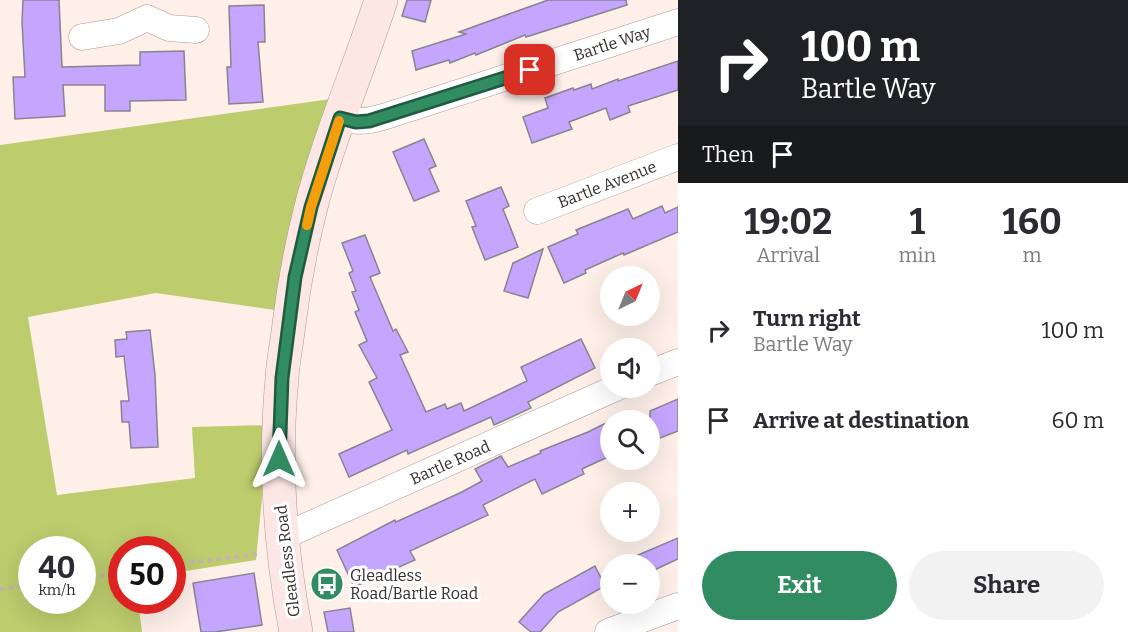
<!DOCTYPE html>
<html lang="en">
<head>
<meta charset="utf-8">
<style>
	:root { --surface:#fff; --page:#f2f2f3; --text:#2b2b33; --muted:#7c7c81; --accent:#318c62 }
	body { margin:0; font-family:Bitter,serif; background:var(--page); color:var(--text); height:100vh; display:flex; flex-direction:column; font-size:22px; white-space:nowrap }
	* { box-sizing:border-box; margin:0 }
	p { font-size:20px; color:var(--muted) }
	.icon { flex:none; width:33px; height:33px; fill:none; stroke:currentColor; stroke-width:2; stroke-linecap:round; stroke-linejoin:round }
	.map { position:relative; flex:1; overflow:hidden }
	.panel { display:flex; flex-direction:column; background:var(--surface); width:450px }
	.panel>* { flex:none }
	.hud { background:#202124; color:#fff; overflow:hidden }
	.needle { width:39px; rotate:43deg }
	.fabs { position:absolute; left:600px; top:266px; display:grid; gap:12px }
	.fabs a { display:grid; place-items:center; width:60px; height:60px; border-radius:50%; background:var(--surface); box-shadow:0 6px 24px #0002; font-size:30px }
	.speed { position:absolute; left:18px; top:536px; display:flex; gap:12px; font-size:30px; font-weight:700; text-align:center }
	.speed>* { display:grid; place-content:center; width:78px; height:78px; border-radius:50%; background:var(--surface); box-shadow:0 6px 24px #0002; line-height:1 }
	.speed small { font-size:15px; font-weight:400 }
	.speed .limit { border:9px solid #d22; background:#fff; color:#111 }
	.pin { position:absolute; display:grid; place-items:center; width:51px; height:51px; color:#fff; margin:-26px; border-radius:12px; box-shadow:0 3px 9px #0006 }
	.me { position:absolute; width:66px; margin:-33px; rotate:0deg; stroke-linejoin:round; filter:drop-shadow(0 0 4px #0008) }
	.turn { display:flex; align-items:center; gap:21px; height:126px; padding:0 24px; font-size:27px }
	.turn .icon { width:78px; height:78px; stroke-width:2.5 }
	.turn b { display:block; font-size:42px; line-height:51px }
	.then { display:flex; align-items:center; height:57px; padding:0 24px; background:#0003; gap:12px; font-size:22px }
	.eta { display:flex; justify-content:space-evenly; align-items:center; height:102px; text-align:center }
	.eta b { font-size:36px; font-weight:700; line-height:42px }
	.cta { display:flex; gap:12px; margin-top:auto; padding:12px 24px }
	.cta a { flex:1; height:69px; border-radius:36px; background:var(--accent); color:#fff; font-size:24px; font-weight:700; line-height:69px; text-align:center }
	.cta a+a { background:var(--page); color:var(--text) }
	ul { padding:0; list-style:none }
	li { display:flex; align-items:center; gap:18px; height:90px; padding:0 24px }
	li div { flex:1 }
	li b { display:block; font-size:22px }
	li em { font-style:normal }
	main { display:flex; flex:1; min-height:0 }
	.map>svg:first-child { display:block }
	.green { fill:#bdcc6d; fill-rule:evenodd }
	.building { fill:#c5a6ff; stroke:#878490; stroke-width:1.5 }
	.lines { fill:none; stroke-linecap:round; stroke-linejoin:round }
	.minor-casing { stroke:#a99b95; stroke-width:27 }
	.secondary-casing { stroke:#a99b95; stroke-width:34 }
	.path { stroke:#c0b4af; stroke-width:4; stroke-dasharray:4.5 4.5; stroke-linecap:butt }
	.minor { stroke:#fff; stroke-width:26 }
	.secondary { stroke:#fde7e5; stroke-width:33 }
	.route-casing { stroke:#205b40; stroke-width:15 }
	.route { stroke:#318c62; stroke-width:10 }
	.slow { stroke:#f59e0b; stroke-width:10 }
	.labels { text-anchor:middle; stroke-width:6; stroke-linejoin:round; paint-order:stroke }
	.street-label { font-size:16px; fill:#352f2d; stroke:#fff }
	.poi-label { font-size:16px; fill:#352f2d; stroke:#fff; text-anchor:start }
</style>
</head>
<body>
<main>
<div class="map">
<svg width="678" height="632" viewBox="0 0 678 632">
	<rect width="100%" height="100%" fill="#fef0e9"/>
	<!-- green -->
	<path class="green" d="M338,98L275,310L156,293L28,317L57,495L195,478L192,427L269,425L256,560L173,573L172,549H122V600H138L142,632H0V145ZM32,549H82V600H32Z"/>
	<!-- building -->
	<g class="building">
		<path d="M23,0H59L62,67L140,65V52L184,51L186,100L130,101V111H105V85H63L65,116L15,119L13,77H25L22,22Z"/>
		<path d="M407,0H431L425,22L402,16Z"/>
		<path d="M548,0H626L627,5L526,37L525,35L476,55L475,53L450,63L449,60L416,70L412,51L466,34L459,32Z"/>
		<path d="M264,5L265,42H258L263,102L229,104L227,67H231L229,6Z"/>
		<path d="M678,61V90L628,106L630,112L610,120L606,108L569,122L572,129L532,143L523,117L548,108L545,98L573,88L574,90L591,84L592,89L618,79V81Z"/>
		<path d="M424,139L436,166L429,169L439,191L414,201L393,152Z"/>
		<path d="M501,187L509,206L503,209L518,247L485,260L472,227L476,226L466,201Z"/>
		<path d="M662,206L665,213L678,207V232L624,255L623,253L585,270L586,273L564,283L548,247L578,234L576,230L628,209L633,219Z"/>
		<path d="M365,235L380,273L370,277L393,331L396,329L408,352L400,355L426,412L445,404L447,409L461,403L464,411L527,381L521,367L581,339L595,368L528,402L531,408L494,425L491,417L408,454L407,450L349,477L339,454L392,430L369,382L377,378L359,345L367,341L355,312L359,310L352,292L356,291L349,273L353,271L342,243Z"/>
		<path d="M543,249L528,298L504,291L513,263Z"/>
		<path d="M150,330L155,375L158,447L131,448L129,422H122L121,401H129L124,356L116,357L115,340L127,339L126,332Z"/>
		<path d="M678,399V431L650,442V411Z"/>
		<path d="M610,421V456L582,469L584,474L542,494L535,479L483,505L488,515L410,551L415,560L354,587L337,550L395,520L396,522L462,492L482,481L475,469L501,456L508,467L541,453L540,451L588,432Z"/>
		<path d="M678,538V559L650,572V564H617Z"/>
		<path d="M595,566L605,586L558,612L540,632H531L519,622L544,594Z"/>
		<path d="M254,573L262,625L215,632H201L193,583Z"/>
		<path d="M350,608L354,632H328L324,612Z"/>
	</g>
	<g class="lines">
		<!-- minor casing -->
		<g class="minor-casing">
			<g id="minor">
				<path d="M82,37L119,31L147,18L169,28L196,30"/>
				<path d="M340,118C358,122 365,122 383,117L678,22"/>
				<path d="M537,211L678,157"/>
				<path d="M650,373L678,362"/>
				<path d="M282,537L618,387"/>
				<path d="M608,632L678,606"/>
			</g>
		</g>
		<!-- secondary casing -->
		<g class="secondary-casing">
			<path id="secondary" d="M296,632C280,549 274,462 282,378C283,360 287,342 289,324C294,284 301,246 311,207C329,137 359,69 381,0"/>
		</g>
		<!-- path -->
		<g class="path">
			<path d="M172,565L258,554"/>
			<path d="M82,578L122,573"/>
			<path d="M0,589L32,585"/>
		</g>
		<!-- minor -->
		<use href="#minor" class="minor"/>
		<!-- secondary -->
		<use href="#secondary" class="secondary"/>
	</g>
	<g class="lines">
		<!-- route casing -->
		<g class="route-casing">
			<path id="route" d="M279,459L282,378L295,277L311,207L340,118L356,122L369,121L530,70"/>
		</g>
		<!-- route -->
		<use href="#route" class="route"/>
		<!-- slow -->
		<path class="slow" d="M307,225L311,207L339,121"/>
	</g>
	<!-- icons -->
	<defs>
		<g id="bus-disc" transform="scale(1.725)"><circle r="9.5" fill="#318c62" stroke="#fff"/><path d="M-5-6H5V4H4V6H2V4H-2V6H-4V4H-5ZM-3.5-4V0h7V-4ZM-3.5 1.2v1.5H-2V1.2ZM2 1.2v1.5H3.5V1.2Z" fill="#fff"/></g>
	</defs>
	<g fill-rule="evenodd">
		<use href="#bus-disc" x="327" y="584"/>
	</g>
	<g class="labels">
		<!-- street labels -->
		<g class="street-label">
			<text transform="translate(612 43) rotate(-18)" y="6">Bartle Way</text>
			<text transform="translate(607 184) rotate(-21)" y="6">Bartle Avenue</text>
			<text transform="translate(450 462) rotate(-24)" y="6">Bartle Road</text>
			<text transform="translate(287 561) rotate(-97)" y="6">Gleadless Road</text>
		</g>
		<!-- poi labels -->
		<g class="poi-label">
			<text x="350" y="581">Gleadless<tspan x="350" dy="18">Road/Bartle Road</tspan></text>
		</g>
	</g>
</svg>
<div class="fabs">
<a><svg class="needle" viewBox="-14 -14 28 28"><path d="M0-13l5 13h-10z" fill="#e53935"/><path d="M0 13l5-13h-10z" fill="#7c7c81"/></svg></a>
<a><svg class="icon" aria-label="sound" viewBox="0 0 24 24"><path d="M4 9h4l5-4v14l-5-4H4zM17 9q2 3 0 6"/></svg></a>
<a><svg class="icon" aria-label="search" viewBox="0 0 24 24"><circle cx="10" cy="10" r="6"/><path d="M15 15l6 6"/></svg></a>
<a>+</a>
<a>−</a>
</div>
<div class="speed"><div>40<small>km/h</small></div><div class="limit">50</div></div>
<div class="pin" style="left:530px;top:70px;background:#d93025"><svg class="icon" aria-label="arrive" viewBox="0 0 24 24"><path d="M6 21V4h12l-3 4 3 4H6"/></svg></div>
<svg class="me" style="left:279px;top:459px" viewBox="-20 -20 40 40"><path d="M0-17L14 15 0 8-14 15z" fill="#318c62" stroke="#fff" stroke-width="4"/></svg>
</div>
<section class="panel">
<div class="hud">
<div class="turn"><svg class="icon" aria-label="right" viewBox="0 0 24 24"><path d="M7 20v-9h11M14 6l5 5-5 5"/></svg><div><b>100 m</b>Bartle Way</div></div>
<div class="then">Then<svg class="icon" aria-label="arrive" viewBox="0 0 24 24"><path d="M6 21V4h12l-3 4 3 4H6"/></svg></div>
</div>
<div class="eta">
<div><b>19:02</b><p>Arrival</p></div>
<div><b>1</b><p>min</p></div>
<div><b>160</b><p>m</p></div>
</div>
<ul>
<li><svg class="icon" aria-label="right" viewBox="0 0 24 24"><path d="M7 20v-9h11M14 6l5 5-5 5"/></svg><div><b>Turn right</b><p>Bartle Way</p></div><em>100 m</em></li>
<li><svg class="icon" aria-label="arrive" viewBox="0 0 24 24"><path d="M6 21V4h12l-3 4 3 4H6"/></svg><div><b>Arrive at destination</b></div><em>60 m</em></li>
</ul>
<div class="cta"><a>Exit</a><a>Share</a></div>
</section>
</main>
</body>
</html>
